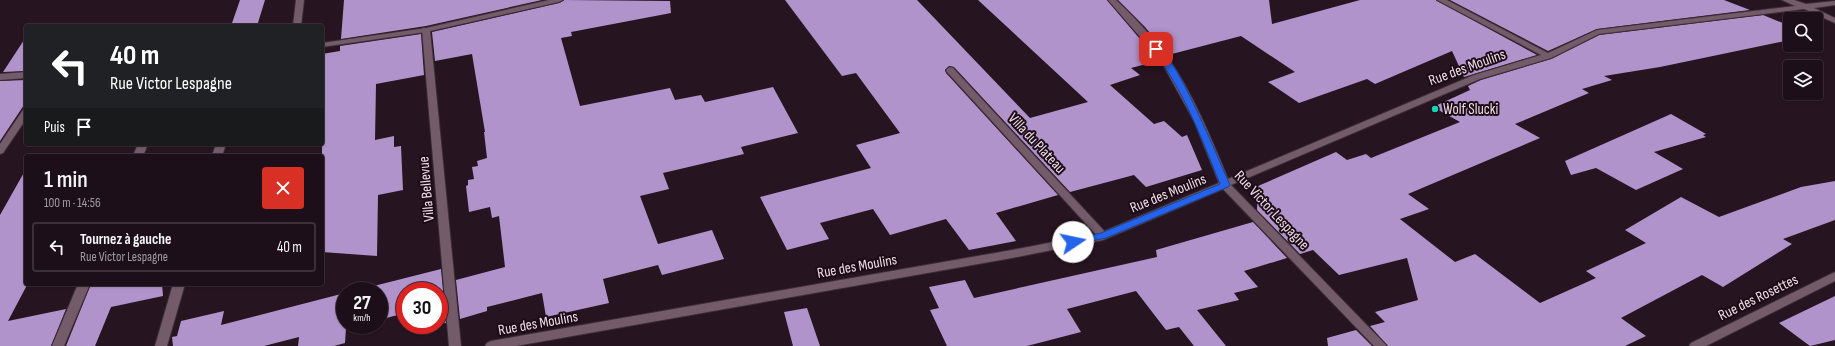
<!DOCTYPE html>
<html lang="fr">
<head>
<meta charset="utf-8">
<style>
	:root { --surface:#1d0f19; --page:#2a1d26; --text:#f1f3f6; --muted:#a09ca2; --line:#3b2f38 }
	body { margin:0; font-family:"Sofia Sans Condensed",sans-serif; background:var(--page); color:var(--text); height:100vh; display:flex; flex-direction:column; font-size:15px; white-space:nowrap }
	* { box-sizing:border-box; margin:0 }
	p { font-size:13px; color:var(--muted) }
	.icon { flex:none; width:22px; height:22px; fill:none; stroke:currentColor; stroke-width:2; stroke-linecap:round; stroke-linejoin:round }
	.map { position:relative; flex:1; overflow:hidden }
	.drawer { position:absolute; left:24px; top:154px; width:300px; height:132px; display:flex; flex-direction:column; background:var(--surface); border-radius:4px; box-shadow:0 1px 3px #0004,0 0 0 1px var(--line) }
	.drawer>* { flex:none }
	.guide { position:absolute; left:24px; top:24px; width:300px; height:122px; border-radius:4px; box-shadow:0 1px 3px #0004,0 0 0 1px var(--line); background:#202124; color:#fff; overflow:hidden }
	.fabs { position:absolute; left:1783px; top:12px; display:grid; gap:8px }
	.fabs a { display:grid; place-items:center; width:40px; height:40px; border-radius:4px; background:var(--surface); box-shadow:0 1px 3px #0004,0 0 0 1px var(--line); font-size:20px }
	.speed { position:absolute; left:336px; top:282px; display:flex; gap:8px; font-size:20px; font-weight:700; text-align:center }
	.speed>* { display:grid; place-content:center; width:52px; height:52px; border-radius:50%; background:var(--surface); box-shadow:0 1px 3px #0004,0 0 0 1px var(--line); line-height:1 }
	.speed small { font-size:10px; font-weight:400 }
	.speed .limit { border:6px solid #d22; background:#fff; color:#111 }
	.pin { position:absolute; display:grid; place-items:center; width:34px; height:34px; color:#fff; margin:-17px; border-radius:8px; box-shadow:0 2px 6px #0006 }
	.me { position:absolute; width:44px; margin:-22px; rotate:79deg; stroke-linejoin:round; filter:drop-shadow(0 0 3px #0008) }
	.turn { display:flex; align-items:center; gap:14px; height:84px; padding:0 20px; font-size:18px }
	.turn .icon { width:52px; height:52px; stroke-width:2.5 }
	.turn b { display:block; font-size:28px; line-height:34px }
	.then { display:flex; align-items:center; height:38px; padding:0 20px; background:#0003; gap:8px; font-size:15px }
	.round { display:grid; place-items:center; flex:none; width:42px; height:42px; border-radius:4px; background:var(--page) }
	.summary { display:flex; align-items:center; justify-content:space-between; height:68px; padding:0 20px }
	h1 { font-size:24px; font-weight:600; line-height:30px }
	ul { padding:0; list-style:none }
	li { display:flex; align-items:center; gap:12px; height:50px; margin:0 8px 6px; padding:0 12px; border:2px solid var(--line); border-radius:4px }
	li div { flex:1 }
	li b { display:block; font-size:15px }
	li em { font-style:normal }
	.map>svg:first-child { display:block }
	.building { fill:#b193cc }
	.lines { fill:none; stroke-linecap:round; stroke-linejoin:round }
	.lane-casing { stroke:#3b2e36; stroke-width:2 }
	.street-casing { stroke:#3b2e36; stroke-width:2 }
	.lane { fill:#735b6a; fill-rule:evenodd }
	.street { fill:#735b6a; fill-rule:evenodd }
	.route { fill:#2563eb; stroke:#184099 }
	.poi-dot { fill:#0dd5b5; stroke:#1d0b17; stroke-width:1.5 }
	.labels { text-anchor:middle; stroke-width:4; stroke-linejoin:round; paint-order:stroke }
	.street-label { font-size:15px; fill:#ecdee6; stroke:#1d0b17 }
	.poi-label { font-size:15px; fill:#ecdee6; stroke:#1d0b17; text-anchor:start }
</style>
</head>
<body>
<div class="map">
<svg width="1835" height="346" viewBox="0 0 1835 346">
	<rect width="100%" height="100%" fill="#271421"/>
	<!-- building -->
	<g class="building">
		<path d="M240,0H265L257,26H231Z"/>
		<path d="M344,0H542L426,26L341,39Z"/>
		<path d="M564,0L670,1L671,13L571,32L572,36L561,38L580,106L670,88L675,100L701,95L705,102L773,87L798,133L741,147L744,154L663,173L669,189L640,196L658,244L712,230L724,259L662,275L658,265L603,279L609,303L546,317L542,293L487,307V311L460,319L456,280L505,267L499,216L492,218L490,207L469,212L466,186L468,185V180L474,179L472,167L478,166L477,161L487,158L484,132H485L472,54L435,61L432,32L559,3Z"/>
		<path d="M785,0H917L1030,118L1088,102L978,0H1107L1156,58L1150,59L1154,62L1131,68L1140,75L1110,85L1154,124L1164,121L1182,137L1187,135L1202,170L1146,187L1134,175L1070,192L954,67L949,66L945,70L946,73L1058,195L996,213L1016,241L969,250L946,219L890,235L873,209L820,223L829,239L787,250L760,197L871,168L856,145L900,133L856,73L842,76Z"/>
		<path d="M1118,0H1269L1272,24L1360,0H1436L1537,55L1464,77L1452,51L1375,84L1367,79L1299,103L1268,82L1295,72L1241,36L1168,55L1145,27Z"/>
		<path d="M1450,0H1724L1750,10L1597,29L1548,51Z"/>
		<path d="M1763,15L1790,26V40L1660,67L1604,76L1612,80L1582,89L1589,93L1515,124L1540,138L1408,194L1429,209L1400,219L1455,262L1475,254L1540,303L1596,278L1586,271L1646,243L1625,230L1681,197L1719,217L1801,187L1835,181V220L1783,239L1792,244L1723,287L1702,275L1621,318L1646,336L1625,346H1388L1370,326L1385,322L1375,312L1418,300L1407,258L1339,275L1313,250L1300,254L1257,210L1258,186L1336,152L1347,160L1366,154L1371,158L1460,122L1433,107L1470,90L1468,86L1481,80L1551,59L1599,35Z"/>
		<path d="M421,34L424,75L376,84L375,140L394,136V147L401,146L403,190L378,195L377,256L322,252V54L340,51V46Z"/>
		<path d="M26,37V71L3,72Z"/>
		<path d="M26,80V102L0,141V81Z"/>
		<path d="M1671,114L1706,134L1703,135L1706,137L1654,152L1683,169L1636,190L1596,168L1571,175L1565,161Z"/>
		<path d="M26,169V287L8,321L66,309L51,346H0V215Z"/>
		<path d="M1253,222L1287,258L1244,271L1258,287L1234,293L1239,300L1197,310L1226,346H1194L1179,327L1166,330L1136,291L1067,309L1081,332L1027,346H947L930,310L939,308L929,287L965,280L974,298L1157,257L1156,250Z"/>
		<path d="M441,269L446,323L439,324V291H405V313L379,320V291H354Z"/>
		<path d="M91,284H162L163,296L111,307L95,346H66Z"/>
		<path d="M345,293V325H356L346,328L345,343L334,346H298L299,337L264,346H173L172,337L177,336L181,321L224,311L221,325Z"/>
		<path d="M1835,296V340L1810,346L1779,323Z"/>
		<path d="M807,308L820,346H793L784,312Z"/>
		<path d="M1356,330L1372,346H1328L1327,338Z"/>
	</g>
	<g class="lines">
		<!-- lane casing -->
		<g class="lane-casing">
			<g id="lane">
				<path d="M423,28H429L430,30L461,346H449L422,30Z"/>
				<path d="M950,67L953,68L1107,234L1108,236L1107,238H1099L947,72L946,70Z"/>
				<path d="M26,109V119L3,153L0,154V144L23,110Z"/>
				<path d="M138,144H148L143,156H133Z"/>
				<path d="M216,144H226L222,156H212Z"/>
				<path d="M78,284H90L64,346H52Z"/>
				<path d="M173,284H185L167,346H155Z"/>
			</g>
		</g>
		<!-- street casing -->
		<g class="street-casing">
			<g id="street">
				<path d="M296,0H304L301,26H293Z"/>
				<path d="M549,0H563L559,2L426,32L322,47V43L426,28Z"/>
				<path d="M1108,0H1116C1135,18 1154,38 1169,59C1194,96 1211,138 1228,179L1474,75L1541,55L1437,0H1447L1548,53L1597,30L1795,6L1782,0H1794L1806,4L1835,1V5L1814,8L1835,18V23L1804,9L1599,34L1551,58L1480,79L1231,185L1387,346H1374L1223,189L1103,240L1012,258L516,346H485L487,343L491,341L1012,250L1100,233L1219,183L1194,121L1161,61Z"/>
				<path d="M26,72V78L0,80V74Z"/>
				<path d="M1835,272V281L1706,346H1689L1691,343Z"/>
			</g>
		</g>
		<!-- lane -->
		<use href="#lane" class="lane"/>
		<!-- street -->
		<use href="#street" class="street"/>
	</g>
	<!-- route -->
	<path class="route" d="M1156,46C1175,52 1220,163 1230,185L1228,187L1106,238L1073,245L1069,244L1068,242L1069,240L1101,233L1220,184C1201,137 1183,89 1152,49Z"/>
	<!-- markers -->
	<circle class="poi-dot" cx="1435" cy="109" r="4"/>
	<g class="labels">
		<!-- street labels -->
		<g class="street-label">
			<text transform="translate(1467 67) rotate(-20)" y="5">Rue des Moulins</text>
			<text transform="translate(1037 143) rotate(47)" y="5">Villa du Plateau</text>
			<text transform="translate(426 189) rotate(-95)" y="5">Villa Bellevue</text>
			<text transform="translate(1168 193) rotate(-22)" y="5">Rue des Moulins</text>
			<text transform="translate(1272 210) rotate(47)" y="5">Rue Victor Lespagne</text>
			<text transform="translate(857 266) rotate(-10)" y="5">Rue des Moulins</text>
			<text transform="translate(1758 297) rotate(-26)" y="5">Rue des Rosettes</text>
			<text transform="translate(538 323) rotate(-10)" y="5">Rue des Moulins</text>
		</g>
		<!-- poi labels -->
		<g class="poi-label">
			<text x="1443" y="114">Wolf Slucki</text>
		</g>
	</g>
</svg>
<div class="fabs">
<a><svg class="icon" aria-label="search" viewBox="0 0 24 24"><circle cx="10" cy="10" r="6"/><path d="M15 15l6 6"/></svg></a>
<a><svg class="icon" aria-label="layers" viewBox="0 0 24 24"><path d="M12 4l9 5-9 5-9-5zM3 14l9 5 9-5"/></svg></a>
</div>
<div class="speed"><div>27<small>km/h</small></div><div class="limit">30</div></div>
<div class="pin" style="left:1156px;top:49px;background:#d93025"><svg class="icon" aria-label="arrive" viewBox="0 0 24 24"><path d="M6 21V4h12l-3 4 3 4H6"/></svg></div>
<svg class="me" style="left:1073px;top:242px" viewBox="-20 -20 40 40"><circle r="19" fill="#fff"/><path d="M0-13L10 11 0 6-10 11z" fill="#2563eb"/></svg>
<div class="guide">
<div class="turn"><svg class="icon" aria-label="left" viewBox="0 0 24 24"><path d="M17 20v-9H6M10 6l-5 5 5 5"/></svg><div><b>40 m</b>Rue Victor Lespagne</div></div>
<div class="then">Puis<svg class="icon" aria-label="arrive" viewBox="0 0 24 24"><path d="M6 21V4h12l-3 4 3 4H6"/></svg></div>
</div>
<section class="drawer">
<div class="summary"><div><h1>1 min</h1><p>100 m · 14:56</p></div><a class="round" style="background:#d93025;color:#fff"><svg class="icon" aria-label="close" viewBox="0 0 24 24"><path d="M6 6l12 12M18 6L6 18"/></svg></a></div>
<ul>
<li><svg class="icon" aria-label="left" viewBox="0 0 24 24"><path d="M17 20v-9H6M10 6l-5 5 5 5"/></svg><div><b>Tournez à gauche</b><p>Rue Victor Lespagne</p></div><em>40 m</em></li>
</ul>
</section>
</div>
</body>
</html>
